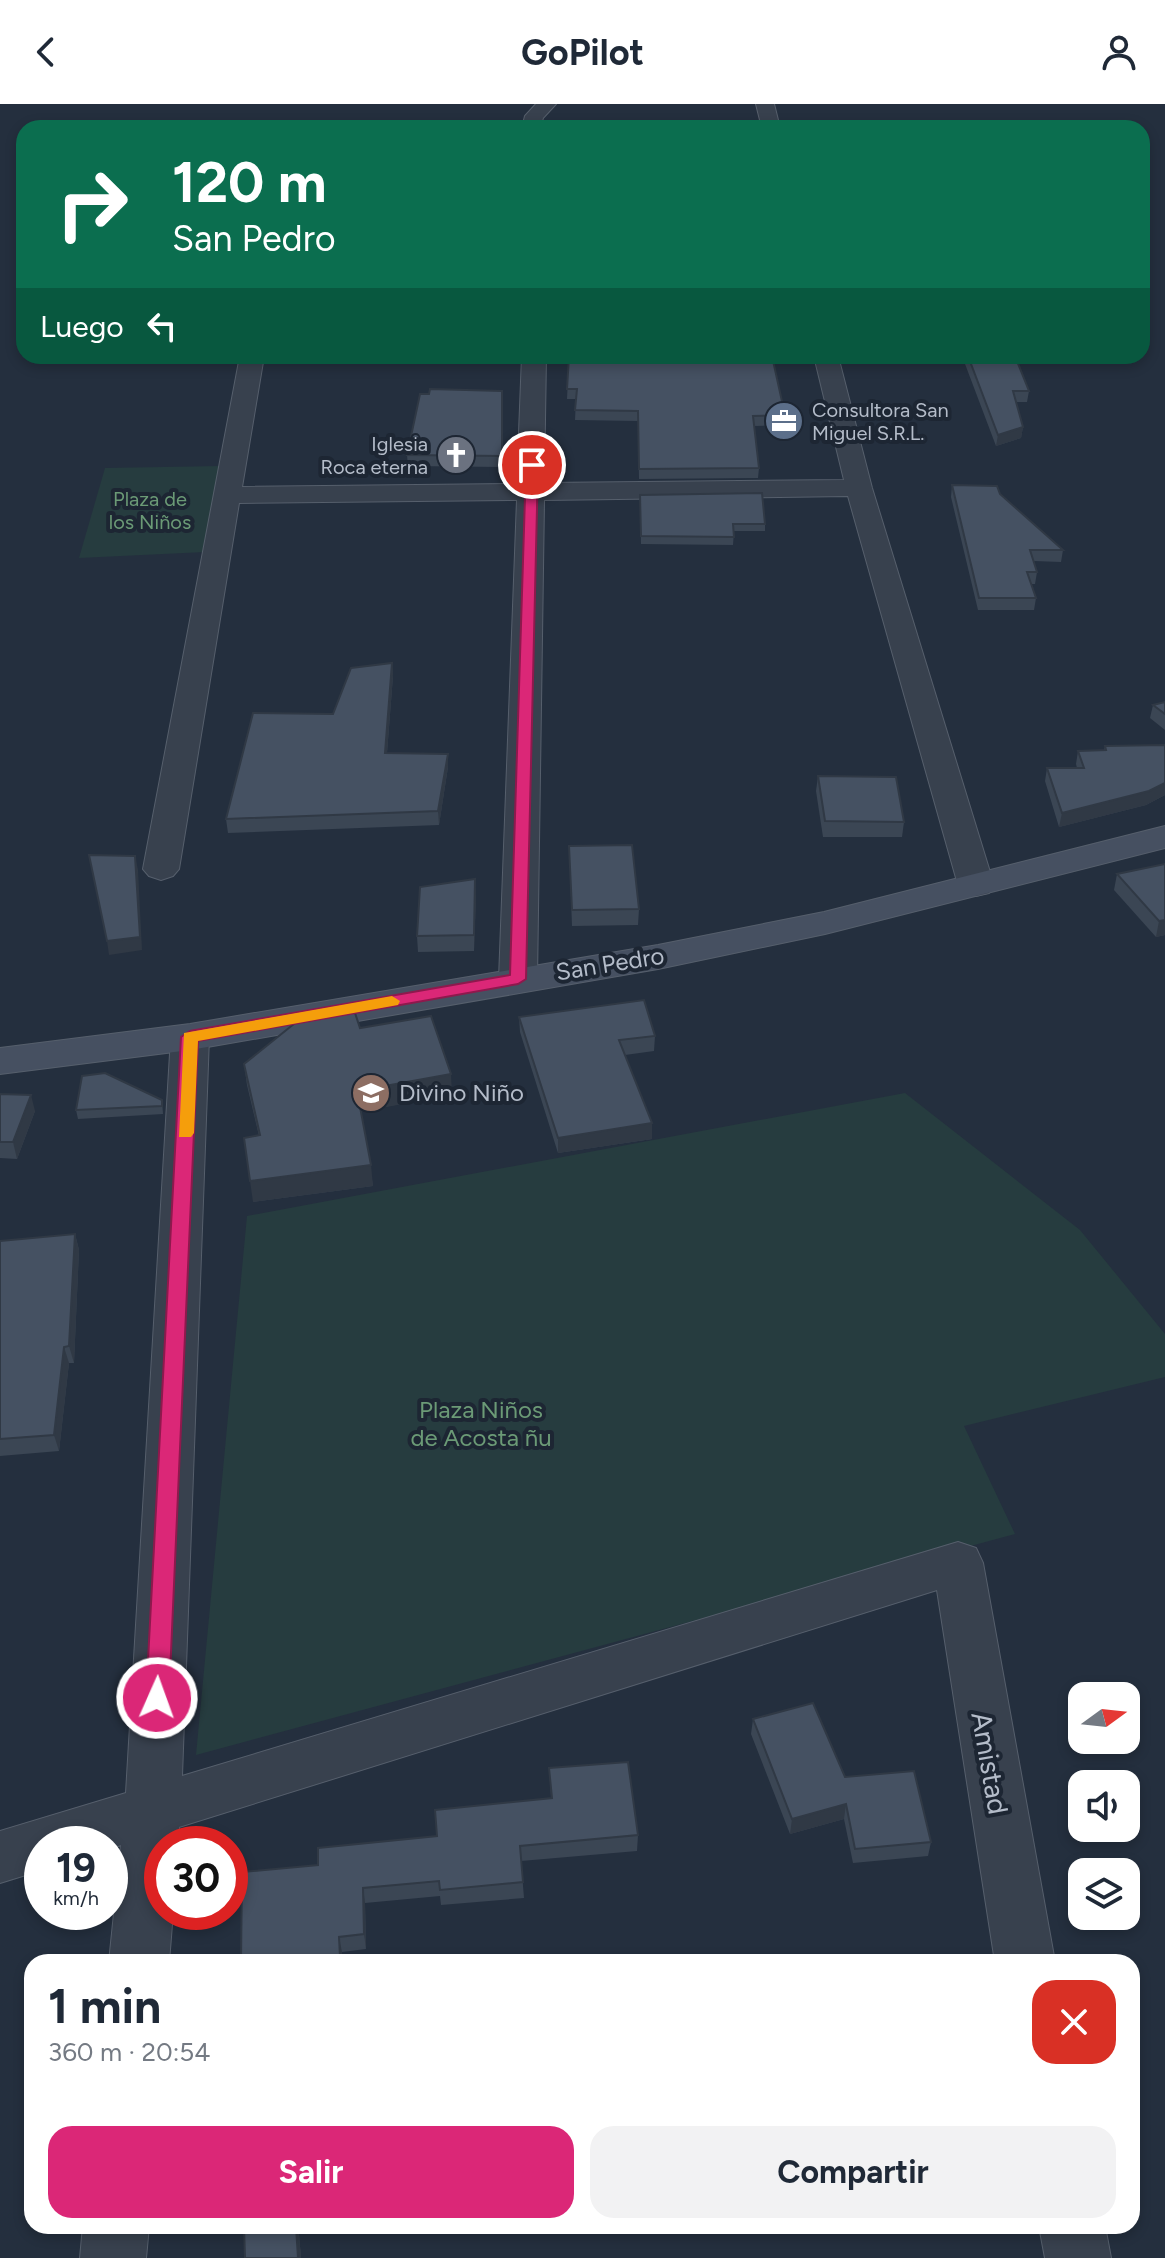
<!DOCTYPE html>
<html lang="es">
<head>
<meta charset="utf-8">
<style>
	:root { --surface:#fff; --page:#f2f2f3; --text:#1f2937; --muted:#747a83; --accent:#db2777 }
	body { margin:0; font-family:Figtree,sans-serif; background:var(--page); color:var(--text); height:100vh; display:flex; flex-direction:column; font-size:30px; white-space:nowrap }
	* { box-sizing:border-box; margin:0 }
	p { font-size:26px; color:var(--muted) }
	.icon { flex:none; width:44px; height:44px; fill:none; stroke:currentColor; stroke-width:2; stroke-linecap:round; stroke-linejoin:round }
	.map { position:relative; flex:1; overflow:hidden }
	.details { position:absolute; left:24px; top:1850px; width:1116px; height:280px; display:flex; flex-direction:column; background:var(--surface); border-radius:24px; box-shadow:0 4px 12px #0003 }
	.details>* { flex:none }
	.guide { position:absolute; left:16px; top:16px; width:1134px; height:244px; border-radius:24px; box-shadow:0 4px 12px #0003; background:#0b6e4f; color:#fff; overflow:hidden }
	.needle { width:52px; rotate:75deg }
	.buttons { position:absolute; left:1068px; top:1578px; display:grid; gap:16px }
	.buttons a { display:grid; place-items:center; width:72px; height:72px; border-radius:16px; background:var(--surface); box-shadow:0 4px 12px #0003; font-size:40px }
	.speed { position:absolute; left:24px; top:1722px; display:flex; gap:16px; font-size:40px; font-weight:700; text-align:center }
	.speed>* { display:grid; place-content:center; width:104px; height:104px; border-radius:50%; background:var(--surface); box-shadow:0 4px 12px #0003; line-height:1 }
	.speed small { font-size:20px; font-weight:400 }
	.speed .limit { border:12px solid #d22; background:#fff; color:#111 }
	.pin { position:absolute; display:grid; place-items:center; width:68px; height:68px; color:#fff; margin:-34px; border:4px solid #fff; border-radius:50%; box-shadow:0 2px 8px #0007 }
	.me { position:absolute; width:88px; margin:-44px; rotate:2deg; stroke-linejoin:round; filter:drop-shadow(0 0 6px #0008) }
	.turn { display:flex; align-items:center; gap:28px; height:168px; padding:0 24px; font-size:36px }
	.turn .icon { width:104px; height:104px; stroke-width:2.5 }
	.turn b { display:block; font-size:56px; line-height:68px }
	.then { display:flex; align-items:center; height:76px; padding:0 24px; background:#0003; gap:16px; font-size:30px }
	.round { display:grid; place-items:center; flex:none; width:84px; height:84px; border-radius:24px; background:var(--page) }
	.headline { display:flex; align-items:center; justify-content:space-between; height:136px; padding:0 24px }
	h1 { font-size:48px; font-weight:700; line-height:60px }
	.primary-button { display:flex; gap:16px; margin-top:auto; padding:16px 24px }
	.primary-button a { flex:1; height:92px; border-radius:24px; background:var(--accent); color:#fff; font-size:32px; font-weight:700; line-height:92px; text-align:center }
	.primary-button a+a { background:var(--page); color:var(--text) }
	header { display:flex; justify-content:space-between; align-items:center; height:104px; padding:0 24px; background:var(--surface); font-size:36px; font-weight:700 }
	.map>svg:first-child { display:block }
	.green { fill:#263c3f }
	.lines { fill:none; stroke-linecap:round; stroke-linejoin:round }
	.street-casing { stroke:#565f6c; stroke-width:2 }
	.secondary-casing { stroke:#565f6c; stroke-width:2 }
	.street { fill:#38414e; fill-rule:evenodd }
	.secondary { fill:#465061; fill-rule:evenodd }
	.wall { fill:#3b4654 }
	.shaded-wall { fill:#303945 }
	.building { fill:#455162; stroke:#303945; stroke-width:2 }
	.route { fill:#db2777; stroke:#8e194d; stroke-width:2 }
	.slow { fill:#f59e0b }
	.labels { text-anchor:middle; stroke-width:8; stroke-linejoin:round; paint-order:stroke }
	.far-poi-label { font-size:20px; fill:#b4bcc9; stroke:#1d2633; text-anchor:start }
	.far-park-label { font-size:20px; fill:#6b9a76; stroke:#1d2633 }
	.street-label { font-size:24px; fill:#b4bcc9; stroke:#1d2633 }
	.poi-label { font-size:24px; fill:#b4bcc9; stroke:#1d2633; text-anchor:start }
	.park-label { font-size:24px; fill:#6b9a76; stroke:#1d2633 }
	.near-street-label { font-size:28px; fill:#b4bcc9; stroke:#1d2633 }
</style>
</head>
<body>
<header><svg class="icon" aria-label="back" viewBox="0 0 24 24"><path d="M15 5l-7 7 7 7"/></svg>GoPilot<svg class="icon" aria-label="person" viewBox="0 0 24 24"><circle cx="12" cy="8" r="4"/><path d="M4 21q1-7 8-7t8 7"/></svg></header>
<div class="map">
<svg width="1165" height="2154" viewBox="0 0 1165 2154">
	<rect width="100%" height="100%" fill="#242f3e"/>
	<!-- green -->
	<g class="green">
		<path d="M222,362L205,448L79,454L105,364Z"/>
		<path d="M905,989L1080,1126L1165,1230V1273L964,1322L1015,1430L196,1651L247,1112Z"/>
	</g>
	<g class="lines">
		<!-- street casing -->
		<g class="street-casing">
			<g id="street">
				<path d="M536,0H556L543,14L540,24H522L525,12Z"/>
				<path d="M756,0H774L780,24H762Z"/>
				<path d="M240,252H264L242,383L517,380L522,252H546L544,379L844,376L814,252H838L872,384L994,781L989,789L976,792L963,789L958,781L848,392L544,396L537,875L531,883L518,886L505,883L499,875L517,396L239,399L179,765L173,772L161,776L149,772L143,765Z"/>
				<path d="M190,921L204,924L209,933L182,1672L958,1438L976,1444L983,1459L1055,1858H995L937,1486L179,1723L178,1740H162V1808H173L169,1858H109L121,1741L110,1745V1740H42V1766L0,1779V1727L126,1689L171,933L176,924Z"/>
				<path d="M83,2122H149L146,2154H80Z"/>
				<path d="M1039,2122H1105L1111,2154H1045Z"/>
			</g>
		</g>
		<!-- secondary casing -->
		<g class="secondary-casing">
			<path id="secondary" d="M1165,722V744L825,830L658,865L190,946L0,970V944L190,920L658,841L824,808Z"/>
		</g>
		<!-- street -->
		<use href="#street" class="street"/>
		<!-- secondary -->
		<use href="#secondary" class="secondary"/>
	</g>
	<!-- wall -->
	<g class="wall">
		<path d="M569,252L785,311L784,321L754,322L759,364L758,374L639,375L638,317L575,316L576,295H567Z"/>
		<path d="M962,252H1015L1029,287L1027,298H1016L1023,323L1021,334L996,342Z"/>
		<path d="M502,287V363L408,362L407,351Z"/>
		<path d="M952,381L1000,390L1063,446L1061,458L1034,457L1037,468L1035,480H1031L1036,494L1034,506H978L951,393Z"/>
		<path d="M640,391L765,420V427H734L733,441L641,440Z"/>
		<path d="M392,559L393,572L387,649L448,650V663L439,721L228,729L226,715L333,610Z"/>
		<path d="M1165,598V626L1150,614L1153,601Z"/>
		<path d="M1165,641V691L1146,701L1059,723L1045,677L1047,664H1077L1076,660L1078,647L1104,646L1105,642Z"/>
		<path d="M818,672L904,718L902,733H823L816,687Z"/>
		<path d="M569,742L639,805L638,821L572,822Z"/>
		<path d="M1165,760V831L1156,833L1114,786L1117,770Z"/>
		<path d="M476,790L474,847L418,848L417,832Z"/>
		<path d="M519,913L655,932L654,947L625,951L652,1019V1035L558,1049L520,928Z"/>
		<path d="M360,924L452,991L361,1007L373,1082L253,1098L259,1032L247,981L244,960Z"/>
		<path d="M0,990L35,1007L17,1055L0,1054Z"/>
		<path d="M162,996L163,1010L78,1015L76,1006Z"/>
		<path d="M75,1130L79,1146L74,1259H69L59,1347L0,1352V1137Z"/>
		<path d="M753,1615L845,1673L931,1738L928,1752L853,1759L844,1715L790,1730L751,1630Z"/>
		<path d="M549,1664L638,1731L637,1747L521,1757L524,1794L441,1801L440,1792L365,1799L366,1845L342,1848V1858H241L437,1732L551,1694Z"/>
		<path d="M244,2122H343L299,2130L301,2154H245Z"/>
	</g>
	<!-- shaded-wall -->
	<g class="shaded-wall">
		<path d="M1023,323L1021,334L996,342L998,331Z"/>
		<path d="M392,559L393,572L386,662L385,649Z"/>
		<path d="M448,650V663L439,721L438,707Z"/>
		<path d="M1165,679V691L1146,701L1059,723L1062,709Z"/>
		<path d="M135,752L138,766L142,846L109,851L107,837Z"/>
		<path d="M475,775L476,790L474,847V831Z"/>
		<path d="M1165,816V831L1156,833L1159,817Z"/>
		<path d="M451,970L452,991L359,1008L357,987Z"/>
		<path d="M31,991L35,1007L17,1055L13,1038Z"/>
		<path d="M652,1019V1035L558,1049V1034Z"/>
		<path d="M371,1061L373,1082L253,1098L250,1077Z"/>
		<path d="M75,1130L79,1146L74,1259L69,1242Z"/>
		<path d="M64,1243L69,1259L59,1347L54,1331Z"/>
		<path d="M846,1700L844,1715L790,1730L792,1715Z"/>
		<path d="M363,1784L365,1799L366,1845L364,1830Z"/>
		<path d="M339,1833L342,1848V1858H341L340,1853Z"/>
		<path d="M296,2122L299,2130L301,2154H298Z"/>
	</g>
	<!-- building -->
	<g class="building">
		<path d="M569,252H772L785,311L753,312L759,364L639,365L638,307L575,306L577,285H567Z"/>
		<path d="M968,252H1015L1029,287H1013L1023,323L998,331Z"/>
		<path d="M430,285L502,287V352L407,351L420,290H429Z"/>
		<path d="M952,381L997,382L1000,390L1063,446H1030L1037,468H1027L1036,494H979Z"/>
		<path d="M762,389L765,420H733L734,433L641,432L640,391Z"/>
		<path d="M392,559L385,649L448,650L438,707L226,715L253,609L333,610L351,564Z"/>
		<path d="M1165,598V610L1153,601Z"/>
		<path d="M1165,641V679L1149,687L1062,709L1047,664H1084L1078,647L1106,646L1105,642Z"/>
		<path d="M818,672L896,673L904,718L825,717Z"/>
		<path d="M632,741L639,805L572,806L569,742Z"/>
		<path d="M89,751L135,752L140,833L107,837Z"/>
		<path d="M1165,760V816L1159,817L1117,770Z"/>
		<path d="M475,775L474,831L417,832L420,783Z"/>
		<path d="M644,896L655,932L619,936L652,1019L558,1034L519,913Z"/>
		<path d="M352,900L360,924L431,912L451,970L357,987L371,1061L250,1077L244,1034L260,1031L244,960L310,907Z"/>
		<path d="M105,969L162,996V1002L76,1006L82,972Z"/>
		<path d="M0,990L31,991L13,1038H0Z"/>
		<path d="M75,1130L69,1242L64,1243L54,1331L0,1335V1137Z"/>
		<path d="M813,1599L845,1673L914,1667L931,1738L855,1745L846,1700L792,1715L753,1615Z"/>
		<path d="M628,1658L638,1731L520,1742L523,1778L440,1786L439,1777L363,1784L364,1830L339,1833L340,1853L293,1858H241L242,1768L318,1761V1744L437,1732L435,1706L552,1694L549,1664Z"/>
		<path d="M244,2122H296L298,2154H245Z"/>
	</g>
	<!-- route -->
	<path class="route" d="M532,357L538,361L526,875L518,880L198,937L169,1594L166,1601L157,1604L149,1601L146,1594L181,933L190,927L510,871L526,361Z"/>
	<!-- slow -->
	<path class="slow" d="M392,892L400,897L398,901L198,937L194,1029L191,1033H179L184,929Z"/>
	<!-- icons -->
	<defs>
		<g id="office-disc" transform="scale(2)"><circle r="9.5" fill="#5c6f8a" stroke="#1d2633"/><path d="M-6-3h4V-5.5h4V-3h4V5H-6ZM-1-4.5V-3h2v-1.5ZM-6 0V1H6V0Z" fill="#fff"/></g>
		<g id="church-disc" transform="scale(2)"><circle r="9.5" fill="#6b7280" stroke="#1d2633"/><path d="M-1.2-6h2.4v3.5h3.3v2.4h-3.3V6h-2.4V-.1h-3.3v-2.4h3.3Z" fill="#fff"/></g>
		<g id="school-disc" transform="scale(2)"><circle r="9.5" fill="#8d6e63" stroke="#1d2633"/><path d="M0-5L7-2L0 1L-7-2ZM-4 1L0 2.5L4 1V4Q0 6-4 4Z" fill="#fff"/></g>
	</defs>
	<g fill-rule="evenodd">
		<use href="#office-disc" x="784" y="317"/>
		<use href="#church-disc" x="456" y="351"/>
		<use href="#school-disc" x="371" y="989"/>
	</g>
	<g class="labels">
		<!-- far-poi labels -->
		<g class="far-poi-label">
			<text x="812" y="313">Consultora San<tspan x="812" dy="23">Miguel S.R.L.</tspan></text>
			<text x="428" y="347" text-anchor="end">Iglesia<tspan x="428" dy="23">Roca eterna</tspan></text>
		</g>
		<!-- far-park labels -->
		<g class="far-park-label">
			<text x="150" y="402">Plaza de<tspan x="150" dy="23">los Niños</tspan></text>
		</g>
		<!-- street labels -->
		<g class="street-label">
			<text transform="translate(610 860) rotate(-9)" y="8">San Pedro</text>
		</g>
		<!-- poi labels -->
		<g class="poi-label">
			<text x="399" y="997">Divino Niño</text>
		</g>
		<!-- park labels -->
		<g class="park-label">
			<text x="481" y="1314">Plaza Niños<tspan x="481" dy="28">de Acosta ñu</tspan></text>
		</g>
		<!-- near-street labels -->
		<g class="near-street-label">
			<text transform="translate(990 1659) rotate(80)" y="10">Amistad</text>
		</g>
	</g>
</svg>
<div class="buttons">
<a><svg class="needle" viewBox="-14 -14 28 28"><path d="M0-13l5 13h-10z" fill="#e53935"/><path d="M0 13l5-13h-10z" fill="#747a83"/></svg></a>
<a><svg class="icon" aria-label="sound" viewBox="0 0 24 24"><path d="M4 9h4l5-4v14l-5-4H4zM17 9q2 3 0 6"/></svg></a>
<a><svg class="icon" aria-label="layers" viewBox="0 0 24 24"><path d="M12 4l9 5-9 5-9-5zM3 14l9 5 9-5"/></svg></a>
</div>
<div class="speed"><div>19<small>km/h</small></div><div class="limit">30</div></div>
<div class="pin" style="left:532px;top:361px;background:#d93025"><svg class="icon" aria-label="arrive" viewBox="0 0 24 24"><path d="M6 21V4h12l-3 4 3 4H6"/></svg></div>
<svg class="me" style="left:157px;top:1594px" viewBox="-20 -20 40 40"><circle r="17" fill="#db2777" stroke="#fff" stroke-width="3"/><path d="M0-11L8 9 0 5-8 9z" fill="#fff"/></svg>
<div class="guide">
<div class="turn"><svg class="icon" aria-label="right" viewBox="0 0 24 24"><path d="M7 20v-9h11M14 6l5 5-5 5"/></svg><div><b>120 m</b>San Pedro</div></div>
<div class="then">Luego<svg class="icon" aria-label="left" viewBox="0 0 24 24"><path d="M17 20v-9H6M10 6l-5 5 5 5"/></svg></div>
</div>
<section class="details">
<div class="headline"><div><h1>1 min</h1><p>360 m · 20:54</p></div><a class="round" style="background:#d93025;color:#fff"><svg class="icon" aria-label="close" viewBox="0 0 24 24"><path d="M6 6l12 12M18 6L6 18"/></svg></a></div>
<div class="primary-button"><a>Salir</a><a>Compartir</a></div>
</section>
</div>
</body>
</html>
